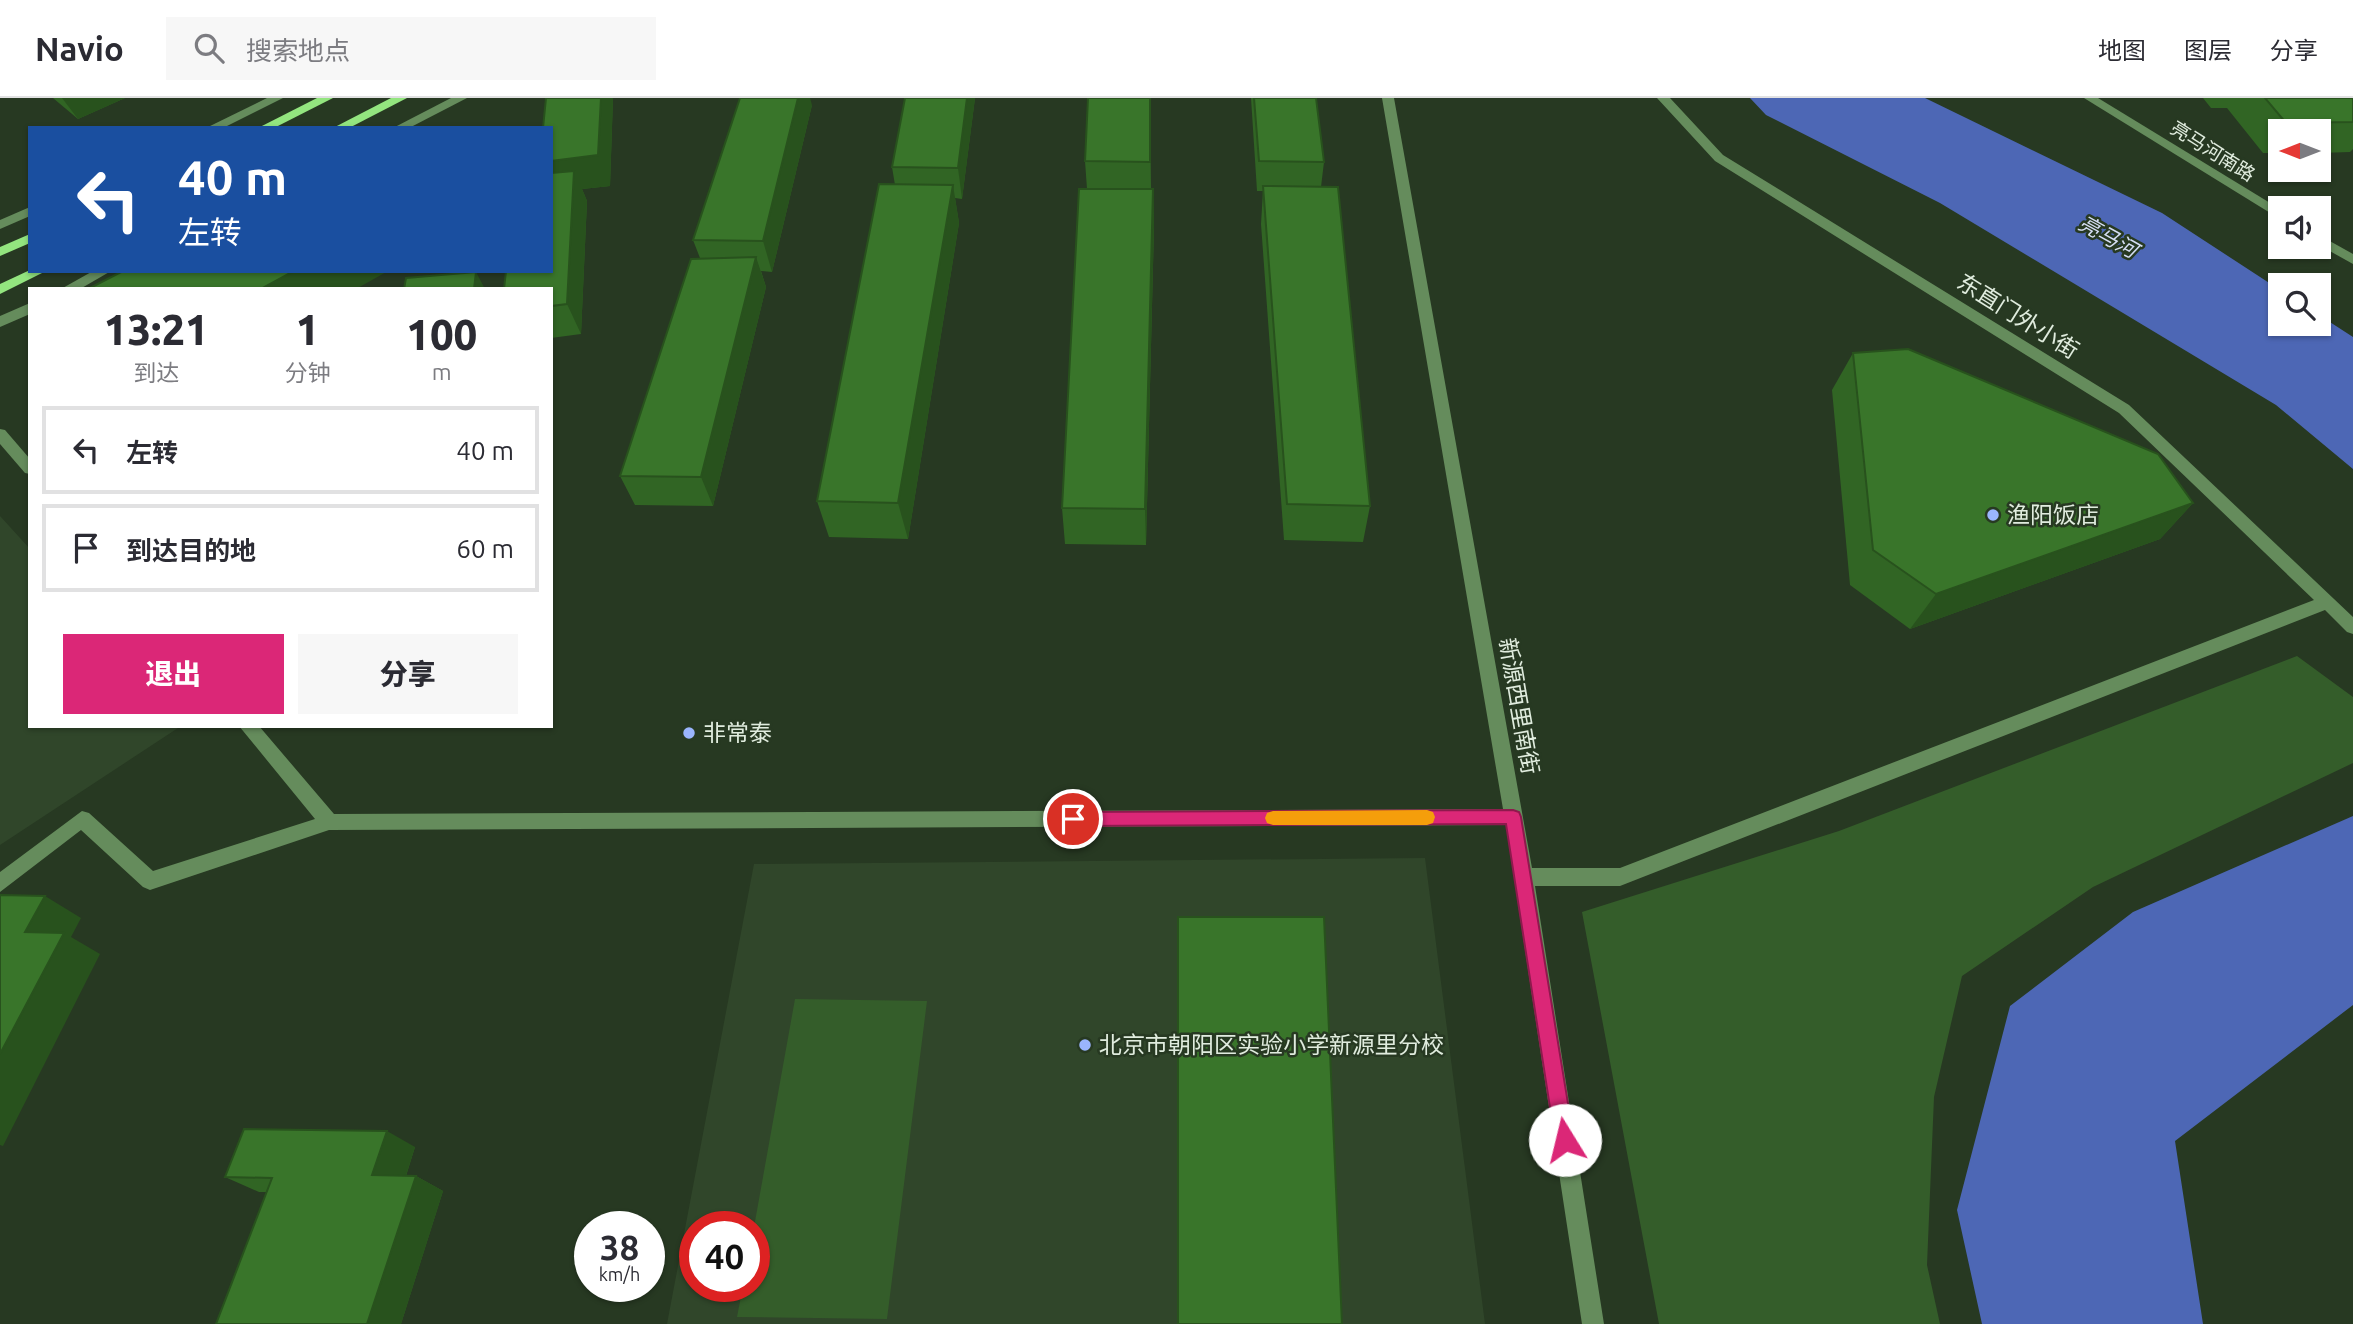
<!DOCTYPE html>
<html lang="zh">
<head>
<meta charset="utf-8">
<style>
	:root { --surface:#fff; --page:#f7f7f7; --text:#2b2b33; --muted:#7c7c81; --line:#e1e1e2; --accent:#db2777 }
	body { margin:0; font-family:Ubuntu,"Noto Sans SC",sans-serif; background:var(--page); color:var(--text); height:100vh; display:flex; flex-direction:column; font-size:26px; white-space:nowrap }
	* { box-sizing:border-box; margin:0 }
	p { font-size:23px; color:var(--muted) }
	.icon { flex:none; width:38px; height:38px; fill:none; stroke:currentColor; stroke-width:2; stroke-linecap:round; stroke-linejoin:round }
	.map { position:relative; flex:1; overflow:hidden }
	.details { position:absolute; left:28px; top:189px; width:525px; height:441px; display:flex; flex-direction:column; background:var(--surface); border-radius:0px; box-shadow:0 2px 5px #0004 }
	.details>* { flex:none }
	.top-card { position:absolute; left:28px; top:28px; width:525px; height:147px; border-radius:0px; box-shadow:0 2px 5px #0004; background:#1a4fa0; color:#fff; overflow:hidden }
	.needle { width:46px; rotate:270deg }
	.buttons { position:absolute; left:2268px; top:21px; display:grid; gap:14px }
	.buttons a { display:grid; place-items:center; width:63px; height:63px; border-radius:0px; background:var(--surface); box-shadow:0 2px 5px #0004; font-size:35px }
	.speed { position:absolute; left:574px; top:1113px; display:flex; gap:14px; font-size:35px; font-weight:700; text-align:center }
	.speed>* { display:grid; place-content:center; width:91px; height:91px; border-radius:50%; background:var(--surface); box-shadow:0 2px 5px #0004; line-height:1 }
	.speed small { font-size:18px; font-weight:400 }
	.speed .limit { border:10px solid #d22; background:#fff; color:#111 }
	.pin { position:absolute; display:grid; place-items:center; width:60px; height:60px; color:#fff; margin:-30px; border:4px solid #fff; border-radius:50%; box-shadow:0 2px 7px #0007 }
	.me { position:absolute; width:77px; margin:-38px; rotate:351deg; stroke-linejoin:round; filter:drop-shadow(0 0 5px #0008) }
	.turn { display:flex; align-items:center; gap:24px; height:147px; padding:0 35px; font-size:32px }
	.turn .icon { width:91px; height:91px; stroke-width:2.5 }
	.turn b { display:block; font-size:49px; line-height:60px }
	.eta { display:flex; justify-content:space-evenly; align-items:center; height:119px; text-align:center }
	.eta b { font-size:42px; font-weight:800; line-height:49px }
	.cta { display:flex; gap:14px; margin-top:auto; padding:14px 35px }
	.cta a { flex:1; height:80px; border-radius:0px; background:var(--accent); color:#fff; font-size:28px; font-weight:800; line-height:80px; text-align:center }
	.cta a+a { background:var(--page); color:var(--text) }
	ul { padding:0; list-style:none }
	li { display:flex; align-items:center; gap:21px; height:88px; margin:0 14px 10px; padding:0 21px; border:4px solid var(--line); border-radius:0px }
	li div { flex:1 }
	li b { display:block; font-size:26px }
	li em { font-style:normal }
	header { display:flex; align-items:center; gap:42px; box-sizing:border-box; height:98px; padding:0 35px; background:var(--surface); border-bottom:2px solid var(--line) }
	header strong { font-size:33px }
	nav { display:flex; gap:38px; margin-inline-start:auto; font-size:24px }
	.search { width:490px; height:63px; background:var(--page); display:flex; align-items:center; gap:18px; box-sizing:border-box; padding:0 24px; border-radius:0px; color:var(--muted); font-size:26px }
	.map>svg:first-child { display:block }
	.built { fill:#30462a; fill-rule:evenodd }
	.green { fill:#345d2a }
	.water { fill:#4d67b5 }
	.lines { fill:none; stroke-linecap:round; stroke-linejoin:round }
	.minor { fill:#658c5c; fill-rule:evenodd }
	.major { fill:#93e57f; fill-rule:evenodd }
	.wall { fill:#316524 }
	.shaded-wall { fill:#28521d }
	.building { fill:#39752a; stroke:#28521d; stroke-width:2 }
	.route { fill:#db2777; stroke:#8e194d; stroke-width:2 }
	.slow { fill:#f59e0b }
	.poi-dot { fill:#9ab5fd; stroke:#273922; stroke-width:2.5 }
	.labels { text-anchor:middle; stroke-width:5; stroke-linejoin:round; paint-order:stroke }
	.far-street-label { font-size:19px; fill:#e0ecde; stroke:#273922 }
	.far-water-label { font-size:21px; font-style:italic; fill:#d5def4; stroke:#273922 }
	.street-label { font-size:23px; fill:#e0ecde; stroke:#273922 }
	.poi-label { font-size:23px; fill:#e0ecde; stroke:#273922; text-anchor:start }
</style>
</head>
<body>
<header>
<strong>Navio</strong>
<div class="search"><svg class="icon" aria-label="search" viewBox="0 0 24 24"><circle cx="10" cy="10" r="6"/><path d="M15 15l6 6"/></svg>搜索地点</div>
<nav><a>地图</a><a>图层</a><a>分享</a></nav>
</header>
<div class="map">
<svg width="2353" height="1226" viewBox="0 0 2353 1226">
	<rect width="100%" height="100%" fill="#273922"/>
	<!-- built -->
	<g class="built">
		<path d="M0,418L30,451V628H181L0,747Z"/>
		<path d="M1425,760L1485,1226H667L754,766ZM695,1129H754V1188H695Z"/>
	</g>
	<!-- green -->
	<g class="green">
		<path d="M2297,558L2353,599V665L2093,789L1962,878L1934,999L1927,1167L1940,1226H1659L1582,814L1839,733Z"/>
		<path d="M795,901L927,903L887,1221L737,1219L743,1188H754V1129Z"/>
	</g>
	<!-- water -->
	<g class="water">
		<path d="M1750,0H1925L2162,115L2280,192V226H2319V217L2353,239V371L2276,307L1940,105L1766,17Z"/>
		<path d="M2353,718V907L2175,1043L2203,1226H1982L1957,1112L2010,908L2133,814Z"/>
	</g>
	<g class="lines">
		<!-- minor -->
		<g class="minor">
			<path d="M267,0H283L223,30H206Z"/>
			<path d="M451,0H467L409,30H393Z"/>
			<path d="M1382,0H1394L1532,770H1620L2314,502L2119,315L1715,63L1657,0H1670L1723,57L2129,307L2353,519V536L2347,534L2325,512L1620,788H1535L1604,1226H1582L1506,727L329,732L150,792L143,789L81,732L0,794V774L82,713L89,715L153,773L315,721L239,628H259L334,716L1503,711Z"/>
			<path d="M2084,0H2098L2280,111V121Z"/>
			<path d="M30,109V118L0,131V122Z"/>
			<path d="M2319,137L2353,156V166L2319,147Z"/>
			<path d="M93,173H111L80,191H61Z"/>
			<path d="M30,205V216L0,229V218Z"/>
			<path d="M0,331L5,332L30,361V376L25,375L0,346Z"/>
		</g>
		<!-- major -->
		<g class="major">
			<path d="M317,0H333L274,30H258Z"/>
			<path d="M391,0H407L349,30H333Z"/>
			<path d="M30,136V145L0,158V149Z"/>
			<path d="M30,172L46,173L0,196V186Z"/>
		</g>
	</g>
	<!-- wall -->
	<g class="wall">
		<path d="M53,0H125L78,21Z"/>
		<path d="M546,0H613L610,88L582,91L587,103L581,236L551,240V173Z"/>
		<path d="M975,0L962,101L955,100L959,125L908,441L829,439L817,403L895,87L892,69Z"/>
		<path d="M1150,0L1151,91H1153L1154,129L1146,447L1065,446L1062,410L1087,91L1085,63Z"/>
		<path d="M1251,0H1316L1324,64L1321,89L1370,408L1363,444L1284,442L1261,126L1263,93H1257Z"/>
		<path d="M2203,0H2353V51L2350,54L2319,55V33H2280V55H2263L2227,10H2211Z"/>
		<path d="M812,7L772,174L761,173L766,189L713,408L635,407L620,378L700,160L693,142Z"/>
		<path d="M1853,255L2193,405L2160,441L1910,531L1850,487L1832,292Z"/>
		<path d="M415,1049L406,1078H416L443,1093L401,1226H216L267,1094H259L225,1079Z"/>
	</g>
	<!-- shaded-wall -->
	<g class="shaded-wall">
		<path d="M62,0H125L78,21Z"/>
		<path d="M601,0H613L610,88L582,91L587,103L581,236L567,206L551,91V63Z"/>
		<path d="M798,0H810L812,7L772,174L763,143Z"/>
		<path d="M967,0H975L962,101L958,70Z"/>
		<path d="M953,87L959,125L908,441L898,405Z"/>
		<path d="M1153,91L1154,129L1146,447L1145,411Z"/>
		<path d="M756,159L766,189L713,408L701,379Z"/>
		<path d="M294,173H388L356,191H261Z"/>
		<path d="M476,174L485,191H474Z"/>
		<path d="M2193,405L2160,441L1910,531L1936,496Z"/>
		<path d="M45,798L81,820L71,839L100,856L3,1048L0,1047V956L25,834Z"/>
		<path d="M387,1033L415,1049L401,1093L372,1077Z"/>
		<path d="M416,1078L443,1093L401,1226H367Z"/>
	</g>
	<!-- building -->
	<g class="building">
		<path d="M546,0H601L598,57L551,63V30H543Z"/>
		<path d="M740,0H798L763,143L693,142Z"/>
		<path d="M905,0H967L958,70L892,69Z"/>
		<path d="M1088,0H1150V64L1085,63Z"/>
		<path d="M1254,0H1316L1324,64L1259,63Z"/>
		<path d="M2265,0H2353V24L2286,25Z"/>
		<path d="M574,73L567,206L551,208V191H504L506,173H551V75Z"/>
		<path d="M879,86L953,87L898,405L817,403Z"/>
		<path d="M1263,88L1338,89L1370,408L1287,406Z"/>
		<path d="M1079,91H1153L1145,411L1062,410Z"/>
		<path d="M756,159L701,379L620,378L691,161Z"/>
		<path d="M123,173H294L261,191H88Z"/>
		<path d="M476,174L474,191H404L406,180Z"/>
		<path d="M1908,251L2158,356L2193,405L1936,496L1873,452L1853,255Z"/>
		<path d="M0,797L45,798L25,834L64,835L0,956Z"/>
		<path d="M1178,819H1324L1342,1226H1178Z"/>
		<path d="M244,1031L387,1033L372,1077L416,1078L367,1226H216L272,1080L225,1079Z"/>
	</g>
	<!-- route -->
	<path class="route" d="M1513,712L1519,714L1521,719L1574,1042L1572,1049L1565,1052L1558,1049L1555,1042L1506,726L1073,728L1067,726L1064,721L1067,716L1073,714Z"/>
	<!-- slow -->
	<path class="slow" d="M1427,712L1433,714L1435,719L1433,725L1427,727H1273L1267,725L1265,720L1267,715L1273,713Z"/>
	<!-- markers -->
	<g class="poi-dot">
		<circle cx="1993" cy="417" r="7"/>
		<circle cx="689" cy="635" r="7"/>
		<circle cx="1085" cy="947" r="7"/>
	</g>
	<g class="labels">
		<!-- far-street labels -->
		<g class="far-street-label">
			<text transform="translate(2213 53) rotate(32)" y="7">亮马河南路</text>
		</g>
		<!-- far-water labels -->
		<g class="far-water-label">
			<text transform="translate(2108 139) rotate(29)" y="7">亮马河</text>
		</g>
		<!-- street labels -->
		<g class="street-label">
			<text transform="translate(2018 218) rotate(32)" y="8">东直门外小街</text>
			<text transform="translate(1519 608) rotate(80)" y="8">新源西里南街</text>
		</g>
		<!-- poi labels -->
		<g class="poi-label">
			<text x="2007" y="425">渔阳饭店</text>
			<text x="703" y="643">非常泰</text>
			<text x="1099" y="955">北京市朝阳区实验小学新源里分校</text>
		</g>
	</g>
</svg>
<div class="buttons">
<a><svg class="needle" viewBox="-14 -14 28 28"><path d="M0-13l5 13h-10z" fill="#e53935"/><path d="M0 13l5-13h-10z" fill="#7c7c81"/></svg></a>
<a><svg class="icon" aria-label="sound" viewBox="0 0 24 24"><path d="M4 9h4l5-4v14l-5-4H4zM17 9q2 3 0 6"/></svg></a>
<a><svg class="icon" aria-label="search" viewBox="0 0 24 24"><circle cx="10" cy="10" r="6"/><path d="M15 15l6 6"/></svg></a>
</div>
<div class="speed"><div>38<small>km/h</small></div><div class="limit">40</div></div>
<div class="pin" style="left:1073px;top:721px;background:#d93025"><svg class="icon" aria-label="arrive" viewBox="0 0 24 24"><path d="M6 21V4h12l-3 4 3 4H6"/></svg></div>
<svg class="me" style="left:1565px;top:1042px" viewBox="-20 -20 40 40"><circle r="19" fill="#fff"/><path d="M0-13L10 11 0 6-10 11z" fill="#db2777"/></svg>
<div class="top-card">
<div class="turn"><svg class="icon" aria-label="left" viewBox="0 0 24 24"><path d="M17 20v-9H6M10 6l-5 5 5 5"/></svg><div><b>40 m</b>左转</div></div>
</div>
<section class="details">
<div class="eta">
<div><b>13:21</b><p>到达</p></div>
<div><b>1</b><p>分钟</p></div>
<div><b>100</b><p>m</p></div>
</div>
<ul>
<li><svg class="icon" aria-label="left" viewBox="0 0 24 24"><path d="M17 20v-9H6M10 6l-5 5 5 5"/></svg><div><b>左转</b></div><em>40 m</em></li>
<li><svg class="icon" aria-label="arrive" viewBox="0 0 24 24"><path d="M6 21V4h12l-3 4 3 4H6"/></svg><div><b>到达目的地</b></div><em>60 m</em></li>
</ul>
<div class="cta"><a>退出</a><a>分享</a></div>
</section>
</div>
</body>
</html>
